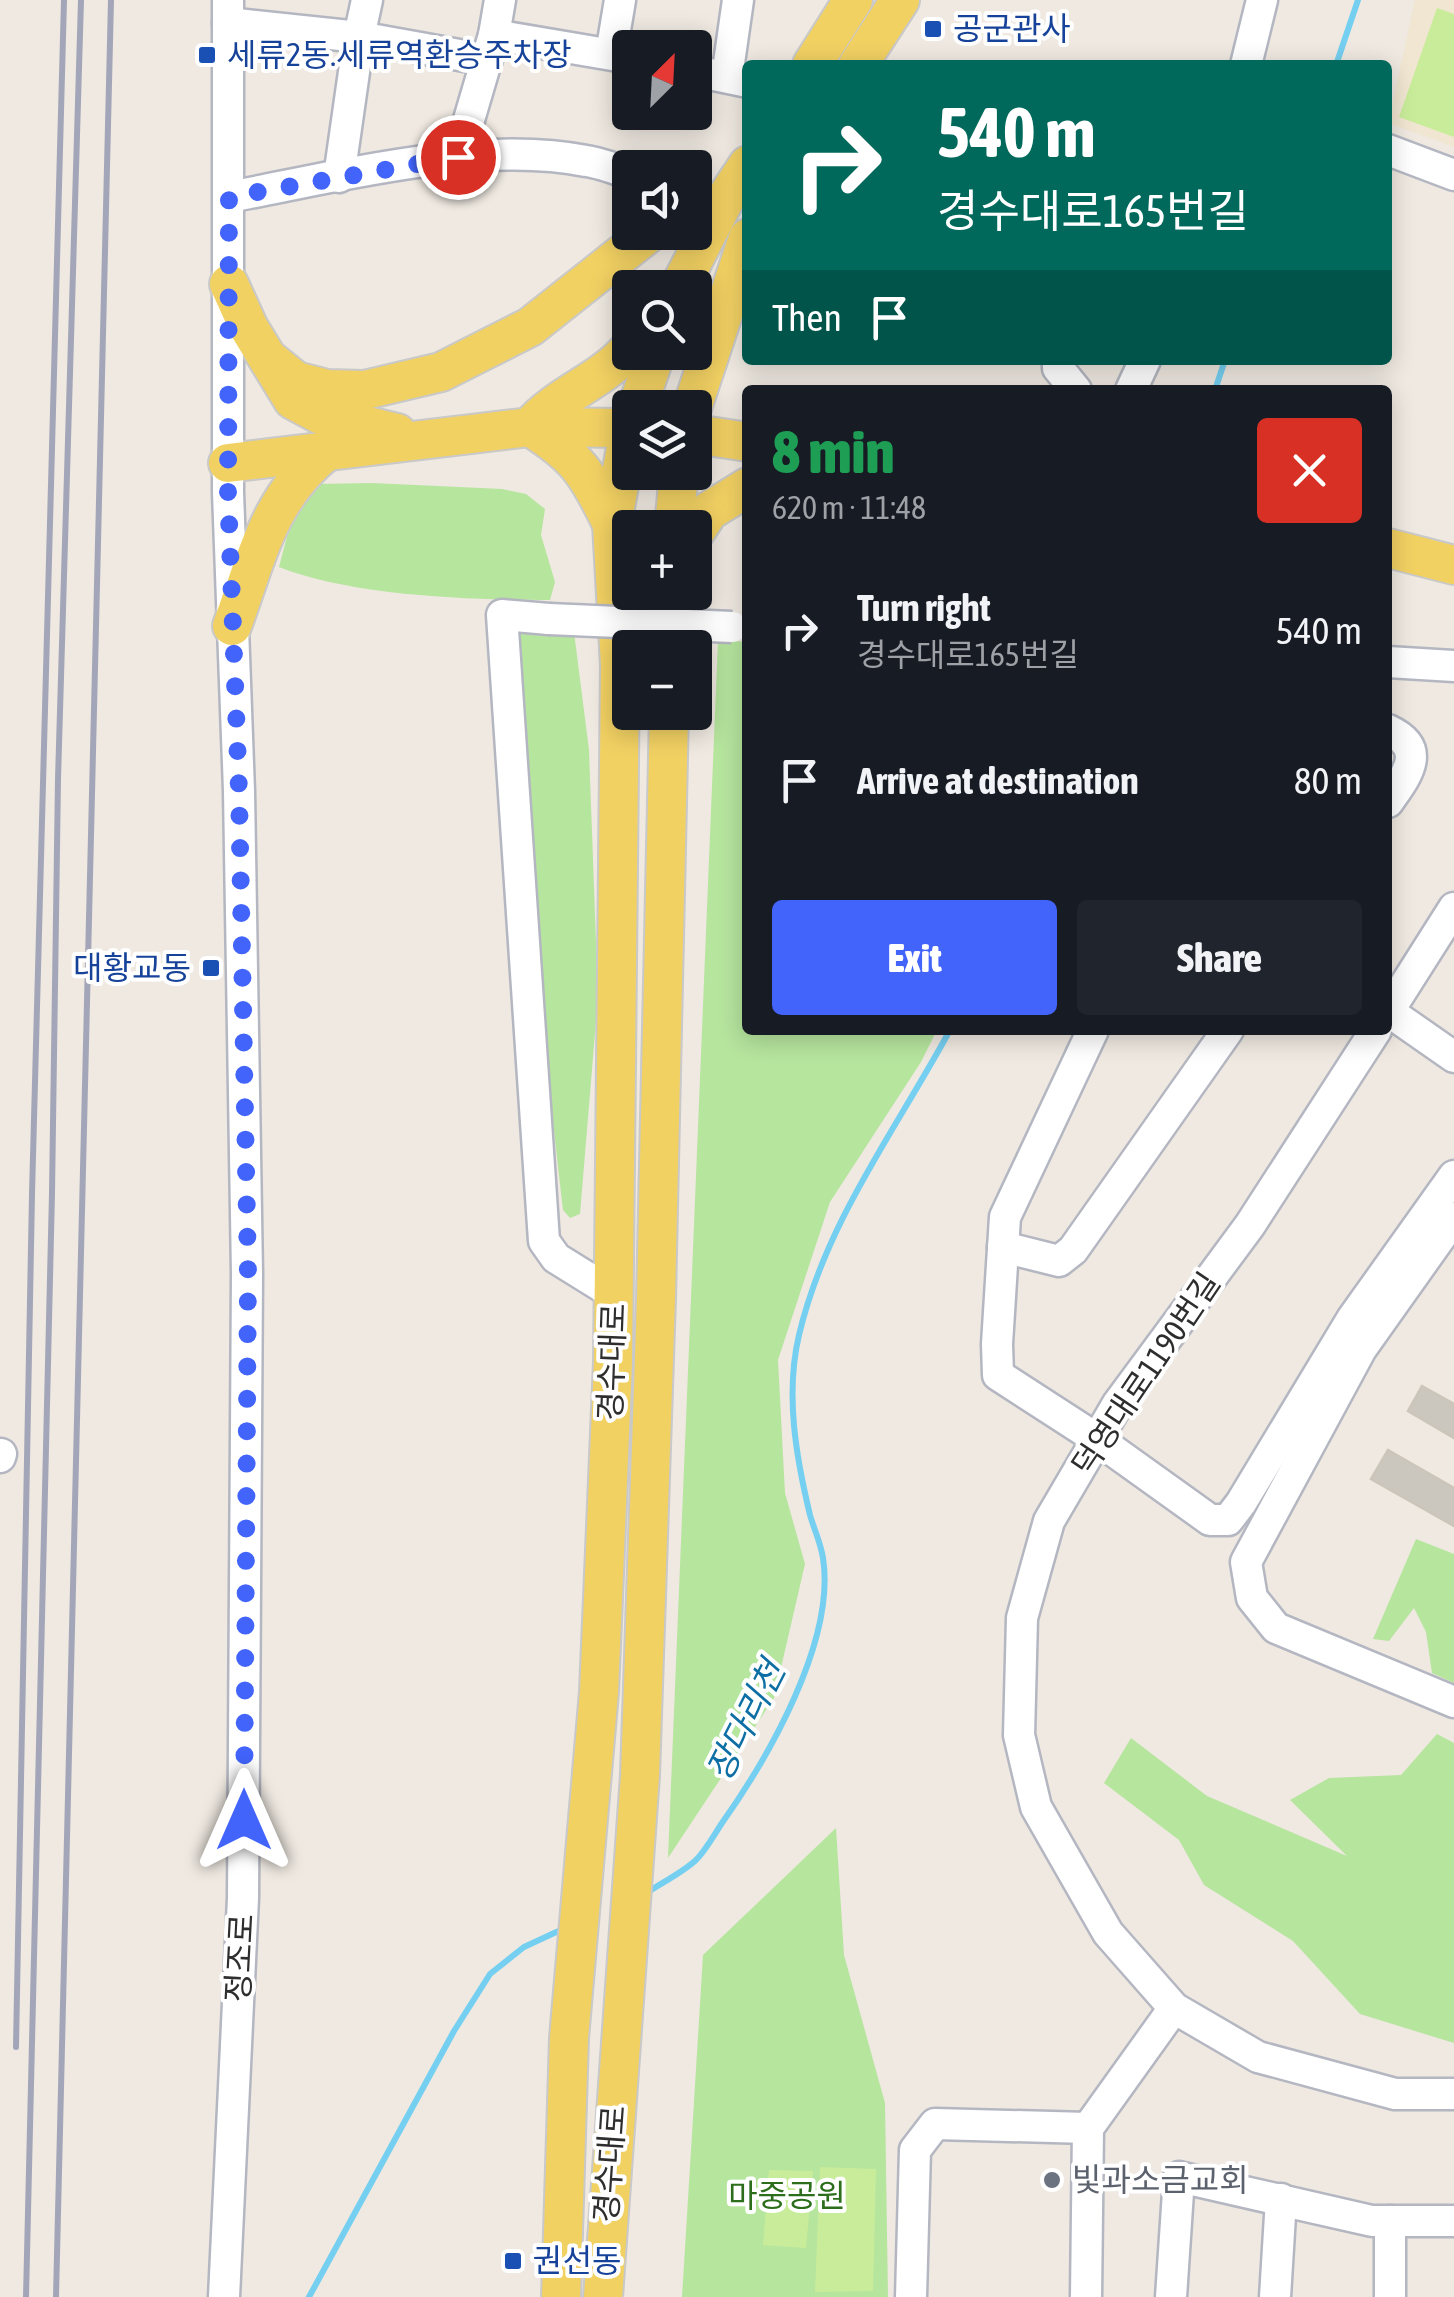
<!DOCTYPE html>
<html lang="en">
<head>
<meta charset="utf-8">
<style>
	:root { --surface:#171b24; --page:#20242c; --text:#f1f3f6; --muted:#9ea1a6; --accent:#4264fb }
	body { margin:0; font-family:"Asap Condensed","Noto Sans KR",sans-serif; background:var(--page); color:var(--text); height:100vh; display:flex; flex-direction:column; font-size:38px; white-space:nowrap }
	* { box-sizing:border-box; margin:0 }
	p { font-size:32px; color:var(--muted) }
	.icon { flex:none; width:55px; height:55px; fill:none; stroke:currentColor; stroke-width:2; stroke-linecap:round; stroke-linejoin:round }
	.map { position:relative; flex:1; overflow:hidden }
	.sheet { position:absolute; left:742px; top:385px; width:650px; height:650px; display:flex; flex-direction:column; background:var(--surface); border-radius:10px; box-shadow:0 5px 25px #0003 }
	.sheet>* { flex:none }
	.top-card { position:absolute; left:742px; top:60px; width:650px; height:305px; border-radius:10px; box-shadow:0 5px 25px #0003; background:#00695c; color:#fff; overflow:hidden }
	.needle { width:65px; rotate:24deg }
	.fabs { position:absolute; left:612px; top:30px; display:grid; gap:20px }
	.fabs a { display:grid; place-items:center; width:100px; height:100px; border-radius:10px; background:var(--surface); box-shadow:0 5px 25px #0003; font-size:50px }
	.pin { position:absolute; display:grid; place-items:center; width:85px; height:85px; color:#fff; margin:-42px; border:5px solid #fff; border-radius:50%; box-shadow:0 2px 10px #0007 }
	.me { position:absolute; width:110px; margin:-55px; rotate:0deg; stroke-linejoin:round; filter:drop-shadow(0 0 8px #0008) }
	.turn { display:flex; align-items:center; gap:35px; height:210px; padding:0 30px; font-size:45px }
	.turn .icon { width:130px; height:130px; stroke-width:2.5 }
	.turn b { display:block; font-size:70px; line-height:85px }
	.then { display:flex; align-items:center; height:95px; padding:0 30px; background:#0003; gap:20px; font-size:38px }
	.round { display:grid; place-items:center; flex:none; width:105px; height:105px; border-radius:10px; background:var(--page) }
	.summary { display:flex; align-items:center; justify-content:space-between; height:170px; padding:0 30px }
	h1 { font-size:60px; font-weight:800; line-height:75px; color:#1e9e55 }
	.cta { display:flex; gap:20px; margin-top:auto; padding:20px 30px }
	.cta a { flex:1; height:115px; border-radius:10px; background:var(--accent); color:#fff; font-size:40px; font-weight:800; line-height:115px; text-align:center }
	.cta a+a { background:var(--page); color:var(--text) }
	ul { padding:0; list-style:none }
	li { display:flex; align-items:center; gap:30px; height:150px; padding:0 30px }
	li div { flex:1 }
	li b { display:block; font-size:38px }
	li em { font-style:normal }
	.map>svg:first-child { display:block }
	.education { fill:#f0e6d1 }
	.green { fill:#b6e59e }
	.pitch { fill:#c9ec9a }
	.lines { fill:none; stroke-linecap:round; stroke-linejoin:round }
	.stream { stroke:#75cff0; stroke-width:6 }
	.building { fill:#cbc7bf; stroke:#cbc5ba; stroke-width:2.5 }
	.minor-casing { stroke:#b4b7c1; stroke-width:35 }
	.major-casing { stroke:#c9c9c9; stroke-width:42 }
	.minor { stroke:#fff; stroke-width:30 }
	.major { stroke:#f2d163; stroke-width:38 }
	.rail { stroke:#a3a6b8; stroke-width:6 }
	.minor-bridge-casing { stroke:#b4b7c1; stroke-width:35; stroke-linecap:butt }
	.minor-bridge { stroke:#fff; stroke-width:30 }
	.route { stroke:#4264fb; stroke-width:18; stroke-dasharray:0 32.4 }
	.transit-dot { fill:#1a4fb4; stroke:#fff; stroke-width:4 }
	.worship-dot { fill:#6b7280; stroke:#fff; stroke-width:4 }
	.labels { text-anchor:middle; stroke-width:8; stroke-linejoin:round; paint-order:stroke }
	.transit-label { font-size:32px; fill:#164399; stroke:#fff; text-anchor:start }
	.street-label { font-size:32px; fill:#2e2e2e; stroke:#fff }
	.worship-label { font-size:32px; fill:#5b616d; stroke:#fff; text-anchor:start }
	.park-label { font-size:32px; fill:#2c6e1b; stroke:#fff }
	.water-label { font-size:35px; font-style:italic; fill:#0d6fa3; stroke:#fff }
</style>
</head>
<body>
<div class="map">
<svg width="1454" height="2297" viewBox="0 0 1454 2297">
	<rect width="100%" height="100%" fill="#efe9e1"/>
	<!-- education -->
	<path class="education" d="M1415,0H1454V147L1388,123Z"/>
	<!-- green -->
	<g class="green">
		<path d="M372,483L502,489L526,494L545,509L541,535L555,582L550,600C470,600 352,596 279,567L296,502L317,484Z"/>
		<path d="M514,625L574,632L589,750L598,997L580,1214L570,1218L563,1210C540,1015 523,821 514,625Z"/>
		<path d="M718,640L747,642L748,1030H937L921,1062L830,1202L778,1360L785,1493L805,1564L774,1698L668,1858Z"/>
		<path d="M1416,1539L1454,1554V1683L1432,1673L1426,1632L1414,1608L1389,1641L1373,1639Z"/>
		<path d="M1437,1734L1454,1743V2043L1360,2014L1293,1941L1204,1885L1179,1840L1104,1783L1131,1738L1207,1796L1347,1856L1290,1800L1329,1778L1401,1775Z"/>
		<path d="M836,1828L844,1955L885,2103L888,2297H682L703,1955Z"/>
	</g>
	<!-- pitch -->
	<g class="pitch">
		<path d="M1437,8L1454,14V137L1399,117Z"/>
		<path d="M820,2167L876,2169L873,2291L815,2292Z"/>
		<path d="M769,2170L813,2171L806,2248L763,2245Z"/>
	</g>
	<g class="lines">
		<!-- stream -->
		<g class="stream">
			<path d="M1336,65L1358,0"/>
			<path d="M1215,390L1225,360"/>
			<path d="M645,1894C661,1883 682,1873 696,1860C706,1850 714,1835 722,1823C768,1758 836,1641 823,1558C821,1544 814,1529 810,1515C796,1457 785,1394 799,1335C826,1221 896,1130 950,1030"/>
			<path d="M309,2297L454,2031L490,1974L524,1947L565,1928"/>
		</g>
	</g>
	<!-- building -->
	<g class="building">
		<path d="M1422,1386L1454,1404V1438L1408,1411Z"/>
		<path d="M1388,1450L1454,1488V1526L1371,1479Z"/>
	</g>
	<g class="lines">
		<!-- minor casing -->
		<g class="minor-casing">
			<g id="minor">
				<path d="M228,23L359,37L487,60"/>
				<path d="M494,35L630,58"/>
				<path d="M611,54L620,0"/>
				<path d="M1246,65L1262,0"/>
				<path d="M695,71L748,82"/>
				<path d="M727,77L738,0"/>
				<path d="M1388,150L1454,175"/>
				<path d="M458,157L494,35L500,0"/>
				<path d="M339,177L359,37L367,0"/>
				<path d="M695,193H696"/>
				<path d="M229,197C336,177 479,139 586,161C601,163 616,169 630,174"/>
				<path d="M1058,360V368L1076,390"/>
				<path d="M1131,390L1145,360"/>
				<path d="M549,619L502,615L544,1241L556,1258L614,1294"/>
				<path d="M1388,662L1454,666"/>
				<path d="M1388,730C1429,749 1406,776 1388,802"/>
				<path d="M1388,1011L1454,1057"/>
				<path d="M1388,1012L1454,908"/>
				<path d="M1093,1030L1005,1217L997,1344L998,1375L1097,1439L1210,1520H1228L1241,1503L1352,1319L1454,1176"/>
				<path d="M1376,1030L1250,1225L1117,1405L1049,1521L1022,1618L1019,1735L1036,1807L1108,1933L1174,2008L1258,2057L1395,2094H1454"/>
				<path d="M1454,1218L1361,1349L1246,1562L1252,1598L1276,1628L1454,1702"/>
				<path d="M1003,1247L1059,1261L1073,1250L1228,1030"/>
				<path d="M0,1457L1,1454"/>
				<path d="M1390,2221V2297"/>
				<path d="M224,2297L243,1898L247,1274L239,791L228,492V0"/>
				<path d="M911,2297L915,2150L935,2124L1088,2128"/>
				<path d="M1086,2297L1088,2128L1174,2008"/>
				<path d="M1171,2297L1179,2177L1372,2221H1454"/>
				<path d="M1275,2297L1281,2199"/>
			</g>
		</g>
		<!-- major casing -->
		<g class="major-casing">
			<g id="major">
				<path d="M812,65L853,0"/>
				<path d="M858,65L900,0"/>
				<path d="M229,284L249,328L293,400L321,415L397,433"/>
				<path d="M679,288L724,201L748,165"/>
				<path d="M270,360L296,381L327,389L365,390L441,372L530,327L650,232"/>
				<path d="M637,408L656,352"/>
				<path d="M692,408L748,238"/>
				<path d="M530,427C578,457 588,474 612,524"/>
				<path d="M530,427C558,394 603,381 630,348"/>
				<path d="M695,434L748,442"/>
				<path d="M228,463L530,427L630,428"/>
				<path d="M674,528L679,472"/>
				<path d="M695,532L709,511L748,487"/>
				<path d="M1388,548L1454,565"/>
				<path d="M232,626C257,558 268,498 327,451"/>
				<path d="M670,648L672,592"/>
				<path d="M561,2297L569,2038L599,1692L613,1362L620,665L612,524L630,426"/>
				<path d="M603,2297L640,1775L656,1298L669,712"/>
			</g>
		</g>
		<!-- minor -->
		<use href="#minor" class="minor"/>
		<!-- major -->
		<use href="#major" class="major"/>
		<!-- rail -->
		<g class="rail">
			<path d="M16,2047L32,1194L64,0"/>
			<path d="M26,2297L52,1193L58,779L81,0"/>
			<path d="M56,2297L111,0"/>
		</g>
		<!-- minor-bridge casing -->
		<g class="minor-bridge-casing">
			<path id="minor-bridge" d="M549,619L732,627"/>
		</g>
		<!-- minor-bridge -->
		<use href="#minor-bridge" class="minor-bridge"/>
	</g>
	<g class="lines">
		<!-- route -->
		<path class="route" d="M244,1820L248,1274L239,791L228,492L229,197L458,157"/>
	</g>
	<!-- markers -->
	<g class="transit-dot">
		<rect x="923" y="19" width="20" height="20" rx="5"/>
		<rect x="197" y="45" width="20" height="20" rx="5"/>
		<rect x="201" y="958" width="20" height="20" rx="5"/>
		<rect x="503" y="2251" width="20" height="20" rx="5"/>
	</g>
	<circle class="worship-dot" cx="1052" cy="2180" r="10"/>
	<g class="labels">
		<!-- transit labels -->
		<g class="transit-label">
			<text x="953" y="40">공군관사</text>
			<text x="227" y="66">세류2동.세류역환승주차장</text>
			<text x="191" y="979" text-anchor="end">대황교동</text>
			<text x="533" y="2272">권선동</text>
		</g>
		<!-- street labels -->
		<g class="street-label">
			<text transform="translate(612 1362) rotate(-88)" y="11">경수대로</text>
			<text transform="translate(1146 1374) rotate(-56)" y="11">덕영대로1190번길</text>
			<text transform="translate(240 1958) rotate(-87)" y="11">정조로</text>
			<text transform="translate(610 2164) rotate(-86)" y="11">경수대로</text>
		</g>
		<!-- worship labels -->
		<g class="worship-label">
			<text x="1072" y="2191">빛과소금교회</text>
		</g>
		<!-- park labels -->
		<g class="park-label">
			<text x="787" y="2207">마중공원</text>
		</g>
		<!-- water labels -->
		<g class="water-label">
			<text transform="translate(746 1721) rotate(-63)" y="12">장다리천</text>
		</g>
	</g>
</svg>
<div class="fabs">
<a><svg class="needle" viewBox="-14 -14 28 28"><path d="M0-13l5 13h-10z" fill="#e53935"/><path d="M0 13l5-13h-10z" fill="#9ea1a6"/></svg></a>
<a><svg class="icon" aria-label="sound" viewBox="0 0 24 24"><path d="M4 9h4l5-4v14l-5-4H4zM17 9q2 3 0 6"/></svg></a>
<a><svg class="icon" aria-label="search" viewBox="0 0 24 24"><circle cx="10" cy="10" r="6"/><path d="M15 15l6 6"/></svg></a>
<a><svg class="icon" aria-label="layers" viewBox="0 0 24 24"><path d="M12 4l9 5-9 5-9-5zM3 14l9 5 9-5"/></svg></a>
<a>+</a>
<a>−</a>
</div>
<div class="pin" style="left:458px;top:157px;background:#d93025"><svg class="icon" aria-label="arrive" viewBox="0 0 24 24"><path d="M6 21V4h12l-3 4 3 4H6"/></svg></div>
<svg class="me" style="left:244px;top:1820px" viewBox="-20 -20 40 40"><path d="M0-17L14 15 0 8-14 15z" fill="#4264fb" stroke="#fff" stroke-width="4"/></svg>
<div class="top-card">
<div class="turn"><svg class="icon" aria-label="right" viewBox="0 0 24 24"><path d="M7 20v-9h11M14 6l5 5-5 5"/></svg><div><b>540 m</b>경수대로165번길</div></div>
<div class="then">Then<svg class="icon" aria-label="arrive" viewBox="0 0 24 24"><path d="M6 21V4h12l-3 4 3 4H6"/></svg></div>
</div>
<section class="sheet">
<div class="summary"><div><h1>8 min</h1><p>620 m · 11:48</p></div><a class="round" style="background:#d93025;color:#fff"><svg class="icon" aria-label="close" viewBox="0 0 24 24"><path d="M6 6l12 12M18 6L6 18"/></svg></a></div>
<ul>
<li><svg class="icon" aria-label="right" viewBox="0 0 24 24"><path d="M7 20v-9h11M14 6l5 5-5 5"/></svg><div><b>Turn right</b><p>경수대로165번길</p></div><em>540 m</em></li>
<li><svg class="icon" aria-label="arrive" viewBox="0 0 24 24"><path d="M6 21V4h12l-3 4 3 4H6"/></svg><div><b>Arrive at destination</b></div><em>80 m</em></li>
</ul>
<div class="cta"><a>Exit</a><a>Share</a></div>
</section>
</div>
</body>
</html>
